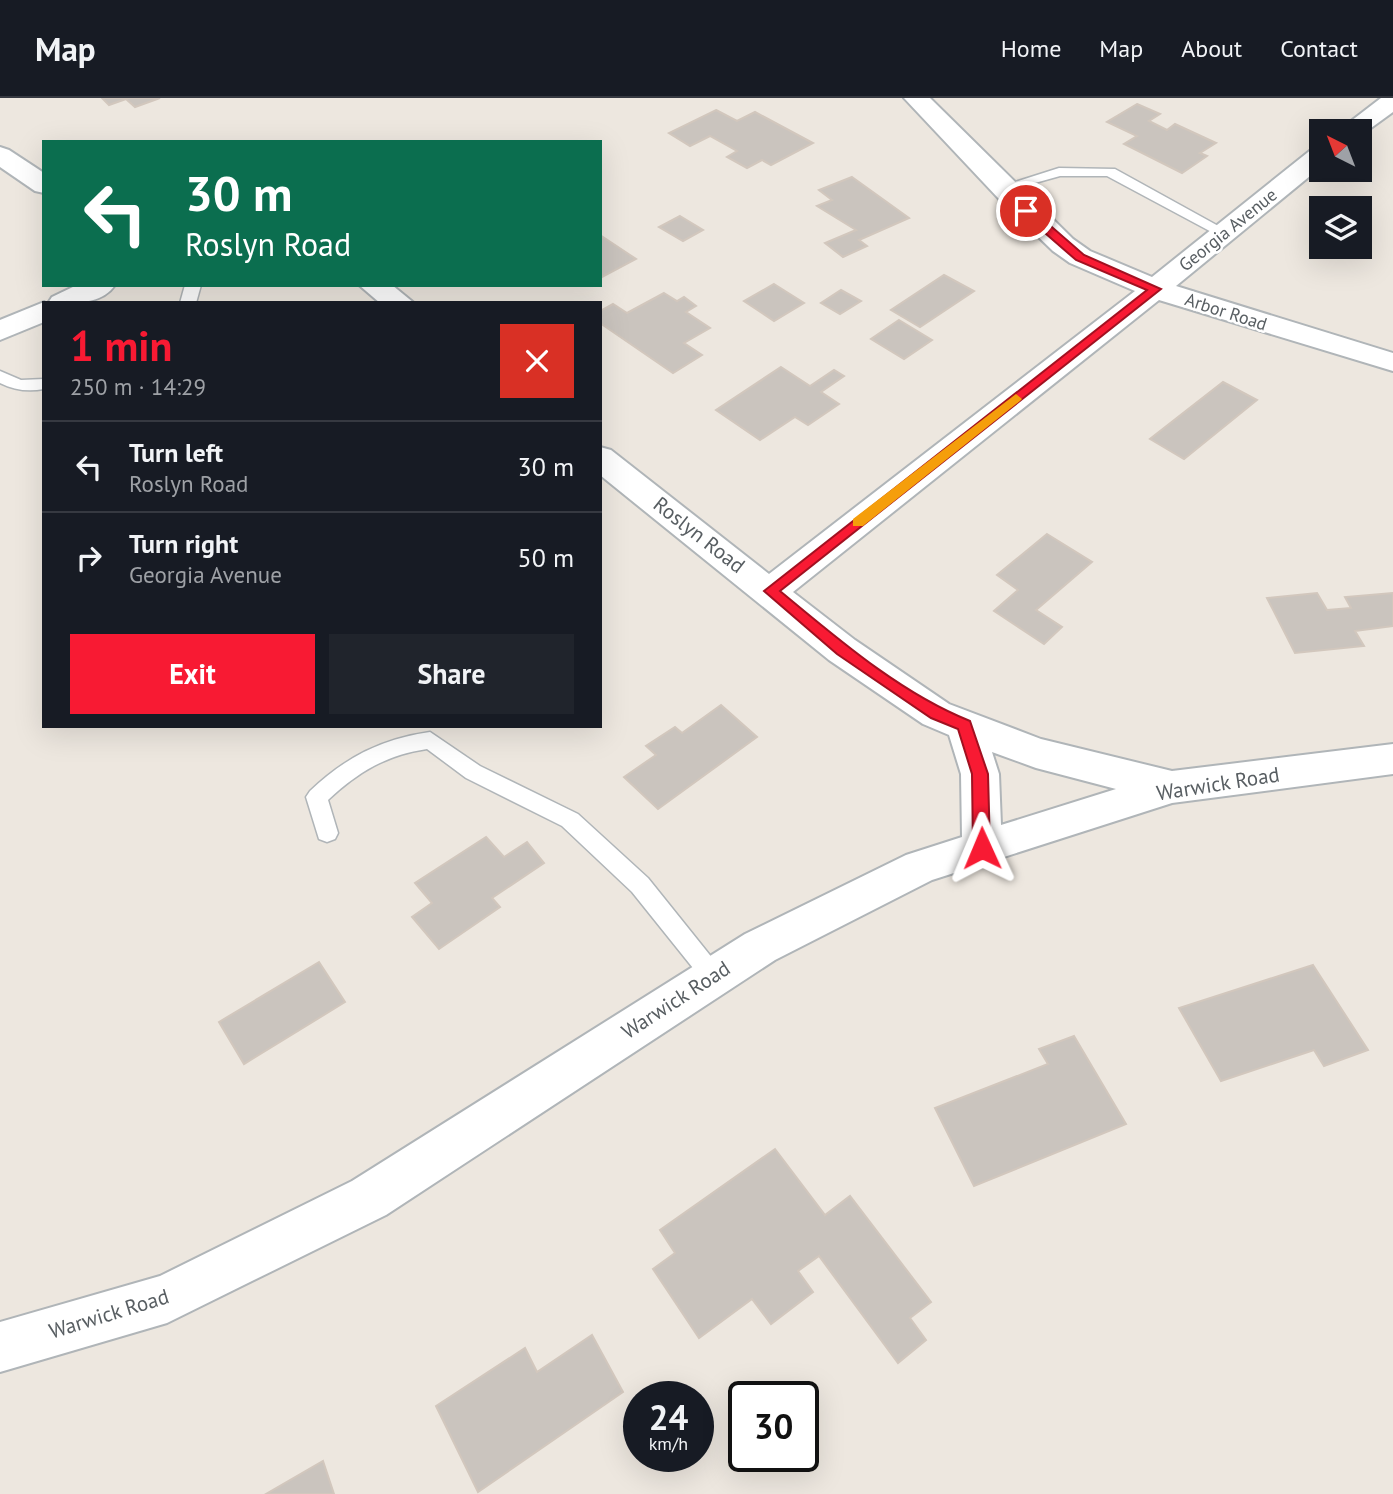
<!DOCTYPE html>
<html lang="en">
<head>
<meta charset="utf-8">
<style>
	:root { --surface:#171b24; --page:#20242c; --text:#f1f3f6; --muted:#9ea1a6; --line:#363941; --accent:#f81a33 }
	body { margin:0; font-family:"PT Sans",sans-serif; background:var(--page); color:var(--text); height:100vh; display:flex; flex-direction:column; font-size:26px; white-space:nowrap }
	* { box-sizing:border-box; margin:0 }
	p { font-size:23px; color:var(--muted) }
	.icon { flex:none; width:38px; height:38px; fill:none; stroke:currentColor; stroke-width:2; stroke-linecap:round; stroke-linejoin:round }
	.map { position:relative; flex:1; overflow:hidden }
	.details { position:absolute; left:42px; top:203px; width:560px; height:427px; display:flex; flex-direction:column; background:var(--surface); border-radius:0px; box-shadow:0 7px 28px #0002 }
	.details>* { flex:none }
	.hud { position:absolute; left:42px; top:42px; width:560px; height:147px; border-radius:0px; box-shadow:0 7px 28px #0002; background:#0b6e4f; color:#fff; overflow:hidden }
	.needle { width:46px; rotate:318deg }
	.tools { position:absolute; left:1309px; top:21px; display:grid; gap:14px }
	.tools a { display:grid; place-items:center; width:63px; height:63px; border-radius:0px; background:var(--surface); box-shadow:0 7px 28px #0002; font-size:35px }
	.speed { position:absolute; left:623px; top:1283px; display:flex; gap:14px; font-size:35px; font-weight:700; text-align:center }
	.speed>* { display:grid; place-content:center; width:91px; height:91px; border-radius:50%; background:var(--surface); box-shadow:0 7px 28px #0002; line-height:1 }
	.speed small { font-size:18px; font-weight:400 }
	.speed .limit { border:4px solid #111; border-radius:10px; background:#fff; color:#111 }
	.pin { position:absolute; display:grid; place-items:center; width:60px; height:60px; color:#fff; margin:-30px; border:4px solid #fff; border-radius:50%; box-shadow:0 2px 7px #0007 }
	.me { position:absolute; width:77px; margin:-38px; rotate:359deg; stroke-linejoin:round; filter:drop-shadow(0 0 5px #0008) }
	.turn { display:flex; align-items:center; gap:24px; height:147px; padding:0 28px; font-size:32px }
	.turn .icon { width:91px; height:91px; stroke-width:2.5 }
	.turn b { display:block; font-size:49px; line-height:60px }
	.round { display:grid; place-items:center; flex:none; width:74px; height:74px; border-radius:0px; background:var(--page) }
	.summary { display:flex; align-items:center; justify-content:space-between; height:119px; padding:0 28px }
	h1 { font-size:42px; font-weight:700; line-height:52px; color:var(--accent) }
	.primary-button { display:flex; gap:14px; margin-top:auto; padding:14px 28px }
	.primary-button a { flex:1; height:80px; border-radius:0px; background:var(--accent); color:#fff; font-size:28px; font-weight:700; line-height:80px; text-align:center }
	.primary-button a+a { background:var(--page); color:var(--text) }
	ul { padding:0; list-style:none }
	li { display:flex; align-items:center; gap:21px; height:91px; padding:0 28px; border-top:2px solid var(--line) }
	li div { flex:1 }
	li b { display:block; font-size:26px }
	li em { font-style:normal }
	header { display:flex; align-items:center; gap:42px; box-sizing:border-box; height:98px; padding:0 35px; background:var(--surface); border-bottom:2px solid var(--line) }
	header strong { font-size:33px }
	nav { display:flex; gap:38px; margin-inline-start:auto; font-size:24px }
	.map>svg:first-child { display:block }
	.building { fill:#cac4be; stroke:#d2c7bd; stroke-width:2 }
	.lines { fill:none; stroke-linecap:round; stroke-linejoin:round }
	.lane-casing { stroke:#b0b5b8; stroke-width:3 }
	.street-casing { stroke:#b0b5b8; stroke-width:4 }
	.lane { fill:#fff; fill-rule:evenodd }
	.street { fill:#fff; fill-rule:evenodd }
	.route { fill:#f81a33; stroke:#a11121; stroke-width:2 }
	.slow { fill:#f59e0b }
	.labels { text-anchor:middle; stroke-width:5; stroke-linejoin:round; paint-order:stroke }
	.far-street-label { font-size:18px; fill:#585e62; stroke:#fff }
	.street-label { font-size:21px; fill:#585e62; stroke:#fff }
</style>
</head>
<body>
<header>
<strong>Map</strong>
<nav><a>Home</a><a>Map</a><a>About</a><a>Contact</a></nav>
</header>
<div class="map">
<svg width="1393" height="1396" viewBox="0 0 1393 1396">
	<rect width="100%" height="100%" fill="#ede7df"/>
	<!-- building -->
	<g class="building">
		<path d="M102,0H160L135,9L126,1L109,7Z"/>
		<path d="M1137,6L1160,16L1149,23L1167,32L1175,26L1216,45L1200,55L1207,58L1182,75L1124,46L1137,38L1107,24Z"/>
		<path d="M716,12L737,23L755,14L813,45L771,67L762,62L747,70L727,59L737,53L710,38L690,48L669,35Z"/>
		<path d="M852,79L909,120L859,142L867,148L843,159L825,145L856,132L817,108L832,102L819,92Z"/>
		<path d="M680,118L703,132L683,143L659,129Z"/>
		<path d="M600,137L636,161L600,180Z"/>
		<path d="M944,177L974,193L920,229L891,212Z"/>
		<path d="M774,186L804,205L774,223L744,203Z"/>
		<path d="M841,192L861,203L840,216L821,205Z"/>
		<path d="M664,195L677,203L684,199L696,208L686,214L710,230L684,245L702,257L673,275L600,225V213L613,206L627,215Z"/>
		<path d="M899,222L932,242L904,261L871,241Z"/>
		<path d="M781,269L810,288L834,272L844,278L821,294L839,306L808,327L795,319L760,342L716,312Z"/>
		<path d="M1223,284L1257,302L1184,361L1150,341Z"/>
		<path d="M1047,436L1092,464L1036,512L1062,529L1044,546L994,513L1018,492L997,477Z"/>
		<path d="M1317,495L1327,512L1351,510L1345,499L1393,495V528L1355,533L1364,548L1295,555L1267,500Z"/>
		<path d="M721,607L757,639L658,711L624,679L656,657L646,648L675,629L682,635Z"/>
		<path d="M486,739L504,759L527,744L544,765L492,800L500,809L439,851L412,819L432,805L415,785Z"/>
		<path d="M319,864L345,904L244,966L219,924Z"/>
		<path d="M1313,867L1368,952L1324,968L1314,952L1221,983L1179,910Z"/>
		<path d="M1074,938L1126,1026L974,1088L935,1010L1048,966L1039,951Z"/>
		<path d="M775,1051L825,1117L850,1098L931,1204L910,1220L926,1242L898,1265L819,1158L798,1173L813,1194L771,1226L752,1201L699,1240L653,1171L675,1155L660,1132Z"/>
		<path d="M592,1237L623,1294L478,1394L436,1308L525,1250L537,1274Z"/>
		<path d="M323,1363L334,1396H266Z"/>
	</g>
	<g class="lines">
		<!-- lane casing -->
		<g class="lane-casing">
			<g id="lane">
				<path d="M1059,70L1115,71L1231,135L1229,138H1219L1107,78H1060L1003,94L996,90Z"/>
				<path d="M185,187H201L196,205H180Z"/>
				<path d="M0,273L21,282L44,281V291C28,294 14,292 0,285Z"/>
				<path d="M430,634L480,668L578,716L648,780L721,871L725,878L721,885L713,888L705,885L632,794L562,728L466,680L427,651C386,657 358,674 328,702L338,735L335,741L327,744L319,741L306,699L310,693C346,659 381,641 430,634Z"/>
			</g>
		</g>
		<!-- street casing -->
		<g class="street-casing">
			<g id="street">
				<path d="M904,0H930L1073,141L1090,153L1152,179L1312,51L1321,48V69L1176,188L1393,255V273L1159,202L793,494L855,542L949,606L1041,641L1172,673L1393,646V676L1172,705L932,782L775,862L386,1117L167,1225L0,1274V1224L160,1178L352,1083L745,836L906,757L962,739L961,676L949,637L923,626L829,562L600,377V349L611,352L769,476L1135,193L1070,165L1053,153L999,101ZM992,654L1036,670L1116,691L1001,727L999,676Z"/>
				<path d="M1381,0H1393V14L1360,38V33H1338Z"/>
				<path d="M0,49L9,52L44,75V95L35,93L0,69Z"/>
				<path d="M77,187H115C101,208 70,205 48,205L52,199Z"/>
				<path d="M359,187H392L414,205H380Z"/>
				<path d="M44,204V224L0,242V222Z"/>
			</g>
		</g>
		<!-- lane -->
		<use href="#lane" class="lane"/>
		<!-- street -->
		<use href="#street" class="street"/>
	</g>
	<!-- route -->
	<path class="route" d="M1022,110H1030L1084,157L1161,191L780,493C838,541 900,595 970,623L988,676L990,750L982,757L973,750L972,676L958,631L931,620L837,556L764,493L1147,192L1076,162L1022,115Z"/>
	<!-- slow -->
	<path class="slow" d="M1016,296L1022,301L1020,303L863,428H853V421Z"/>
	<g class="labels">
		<!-- far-street labels -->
		<g class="far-street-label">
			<text transform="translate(1228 132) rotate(-39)" y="6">Georgia Avenue</text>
			<text transform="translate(1226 214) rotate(18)" y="6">Arbor Road</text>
		</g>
		<!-- street labels -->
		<g class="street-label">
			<text transform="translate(699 437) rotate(38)" y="7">Roslyn Road</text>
			<text transform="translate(1218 686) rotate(-9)" y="7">Warwick Road</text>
			<text transform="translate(676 902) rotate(-33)" y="7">Warwick Road</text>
			<text transform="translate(109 1216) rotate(-17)" y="7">Warwick Road</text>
		</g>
	</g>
</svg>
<div class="tools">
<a><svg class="needle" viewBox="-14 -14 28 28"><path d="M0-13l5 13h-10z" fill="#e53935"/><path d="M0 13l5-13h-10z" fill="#9ea1a6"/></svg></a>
<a><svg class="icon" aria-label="layers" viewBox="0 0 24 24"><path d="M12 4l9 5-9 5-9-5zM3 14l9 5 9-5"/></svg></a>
</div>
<div class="speed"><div>24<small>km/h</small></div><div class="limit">30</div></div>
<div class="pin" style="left:1026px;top:113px;background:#d93025"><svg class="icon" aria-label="arrive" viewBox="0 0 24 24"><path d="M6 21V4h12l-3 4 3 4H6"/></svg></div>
<svg class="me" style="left:982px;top:750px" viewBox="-20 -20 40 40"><path d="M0-17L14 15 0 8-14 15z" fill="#f81a33" stroke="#fff" stroke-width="4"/></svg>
<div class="hud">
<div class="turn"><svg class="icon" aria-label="left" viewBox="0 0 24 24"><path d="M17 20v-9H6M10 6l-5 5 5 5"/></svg><div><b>30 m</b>Roslyn Road</div></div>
</div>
<section class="details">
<div class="summary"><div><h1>1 min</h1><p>250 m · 14:29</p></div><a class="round" style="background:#d93025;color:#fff"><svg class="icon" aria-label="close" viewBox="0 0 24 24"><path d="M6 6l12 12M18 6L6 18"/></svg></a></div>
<ul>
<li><svg class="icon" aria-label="left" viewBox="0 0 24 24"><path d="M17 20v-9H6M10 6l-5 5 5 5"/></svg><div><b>Turn left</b><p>Roslyn Road</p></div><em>30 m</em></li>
<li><svg class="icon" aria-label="right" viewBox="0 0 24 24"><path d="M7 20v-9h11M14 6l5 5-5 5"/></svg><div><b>Turn right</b><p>Georgia Avenue</p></div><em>50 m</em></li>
</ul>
<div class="primary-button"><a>Exit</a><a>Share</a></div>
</section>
</div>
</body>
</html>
